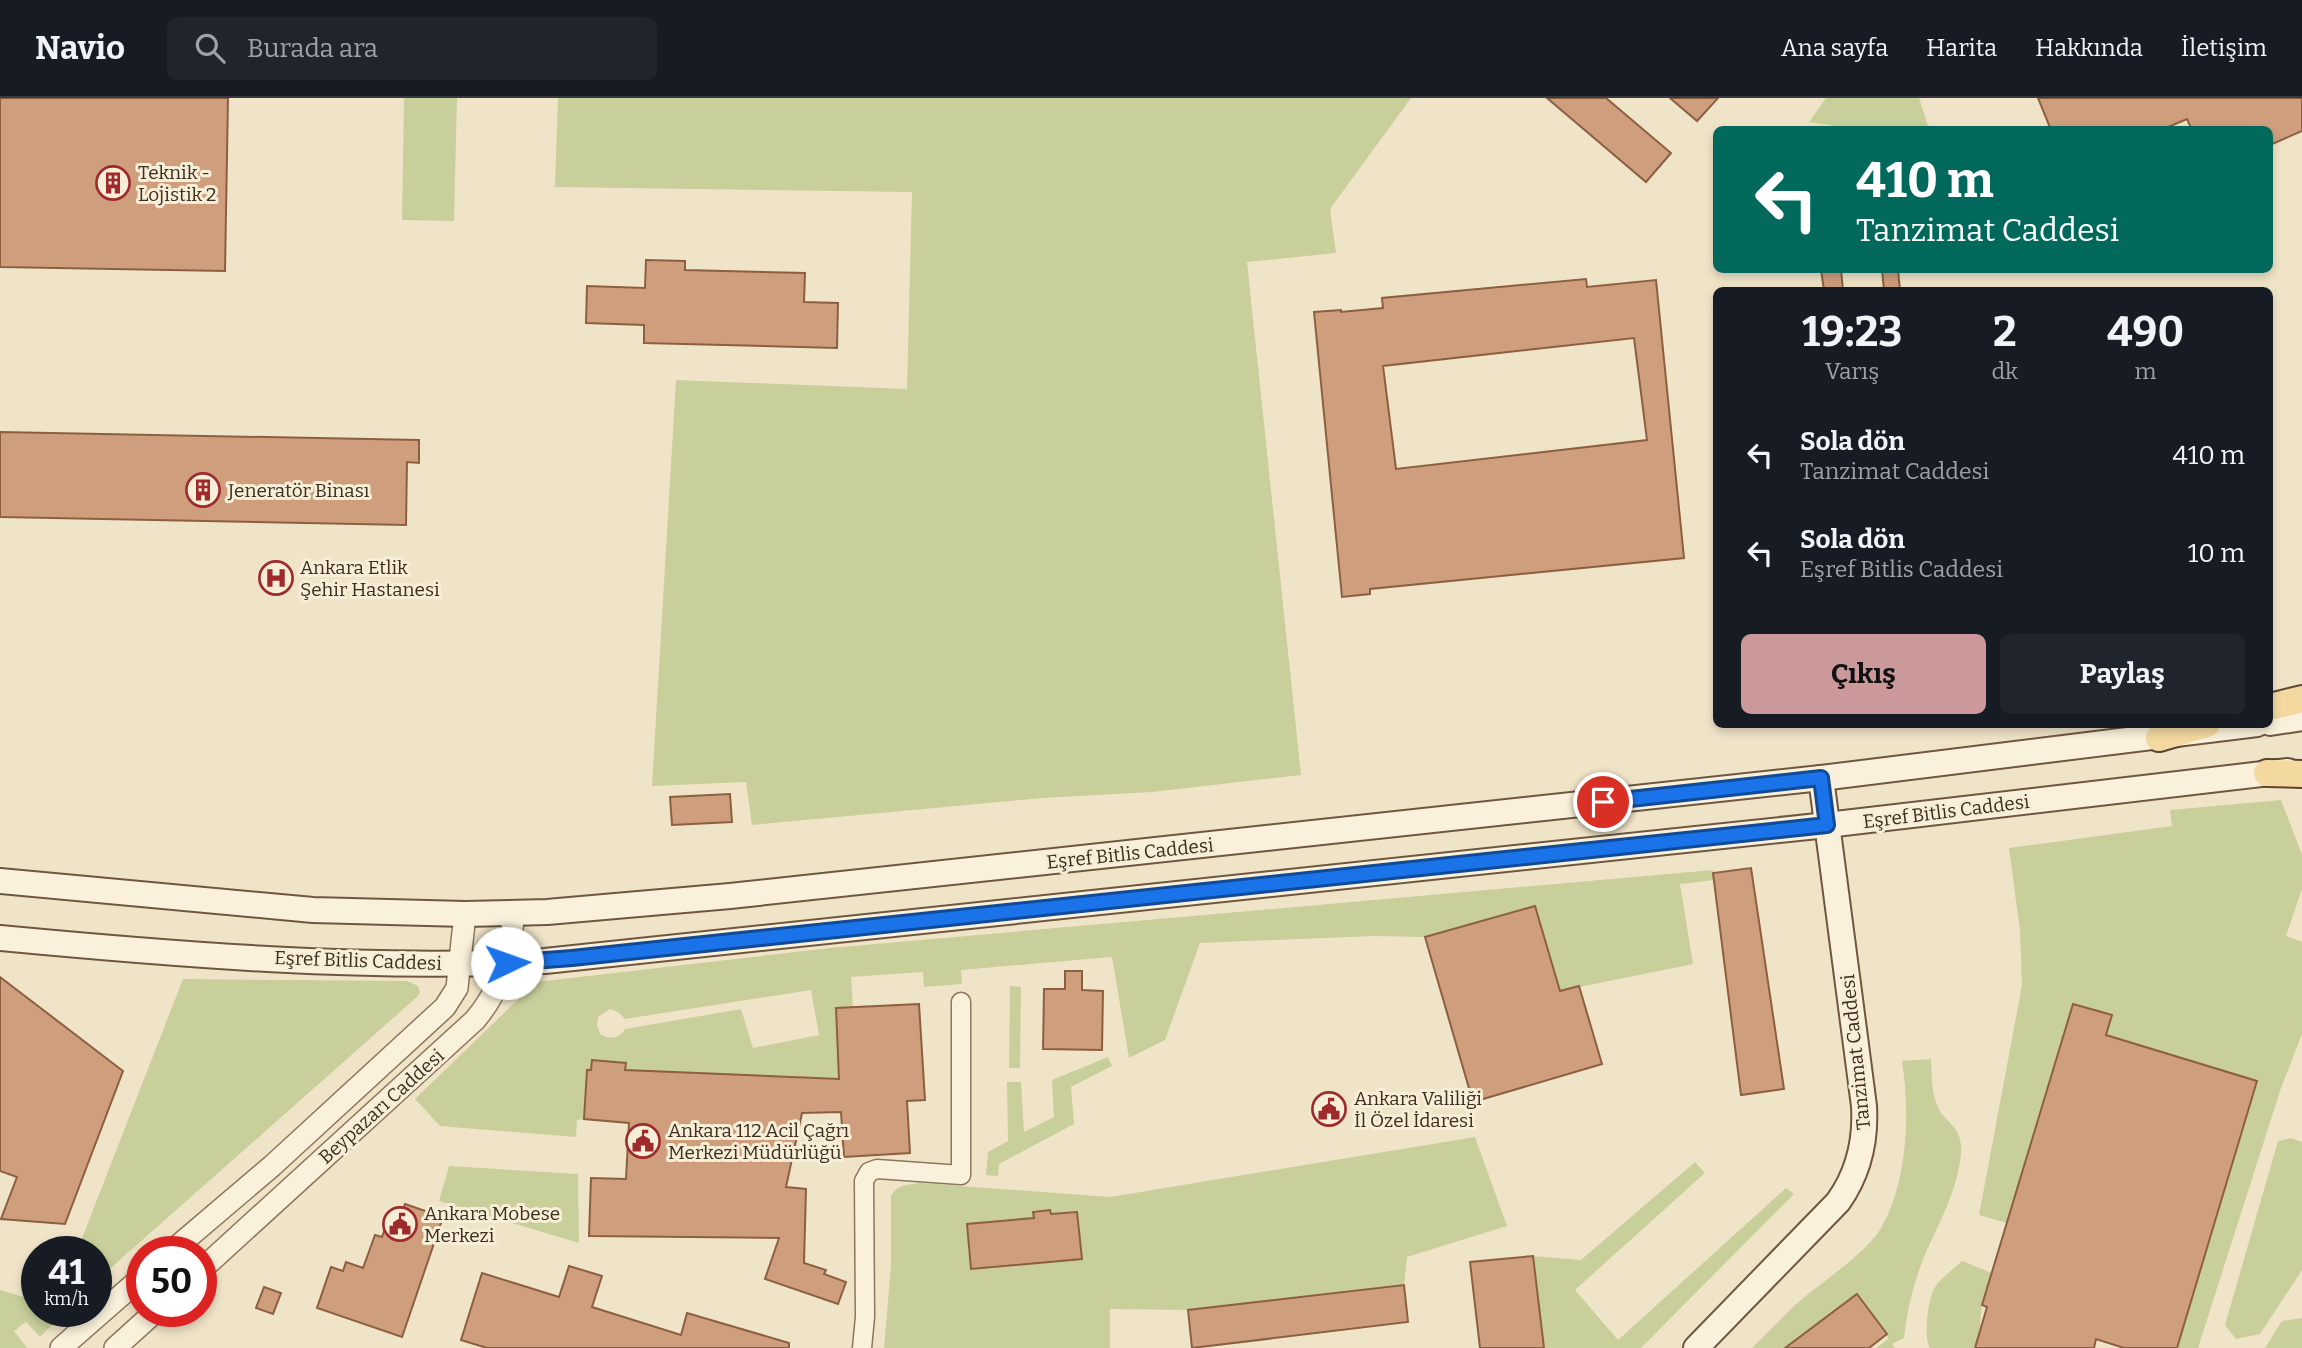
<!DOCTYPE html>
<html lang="tr">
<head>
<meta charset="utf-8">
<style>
	:root { --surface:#171b24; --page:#20242c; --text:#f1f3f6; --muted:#9ea1a6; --line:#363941; --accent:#cc999b }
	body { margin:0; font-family:Bitter,serif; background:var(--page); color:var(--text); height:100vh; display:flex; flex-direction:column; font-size:26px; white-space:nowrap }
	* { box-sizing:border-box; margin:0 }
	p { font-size:23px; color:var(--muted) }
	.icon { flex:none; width:38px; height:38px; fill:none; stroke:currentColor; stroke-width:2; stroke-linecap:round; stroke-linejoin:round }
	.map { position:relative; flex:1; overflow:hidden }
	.panel { position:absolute; left:1713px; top:189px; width:560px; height:441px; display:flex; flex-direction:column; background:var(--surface); border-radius:10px; box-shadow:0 4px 10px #0003 }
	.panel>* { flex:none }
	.hud { position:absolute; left:1713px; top:28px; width:560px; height:147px; border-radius:10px; box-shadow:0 4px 10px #0003; background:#00695c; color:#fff; overflow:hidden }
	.speed { position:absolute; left:21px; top:1138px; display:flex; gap:14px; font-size:35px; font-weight:700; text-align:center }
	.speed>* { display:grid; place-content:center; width:91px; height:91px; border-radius:50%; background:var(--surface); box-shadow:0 4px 10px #0003; line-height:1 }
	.speed small { font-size:18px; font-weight:400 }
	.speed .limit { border:10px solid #d22; background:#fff; color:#111 }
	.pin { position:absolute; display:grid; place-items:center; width:60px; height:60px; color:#fff; margin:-30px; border:4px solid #fff; border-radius:50%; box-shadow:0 2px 7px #0007 }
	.me { position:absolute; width:77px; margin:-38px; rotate:87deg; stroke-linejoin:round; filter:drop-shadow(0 0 5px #0008) }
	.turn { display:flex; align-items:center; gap:24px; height:147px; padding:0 28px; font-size:32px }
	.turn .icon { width:91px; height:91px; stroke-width:2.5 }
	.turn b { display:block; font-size:49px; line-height:60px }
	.eta { display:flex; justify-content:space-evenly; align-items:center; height:119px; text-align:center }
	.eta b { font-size:42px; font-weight:700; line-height:49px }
	.cta { display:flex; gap:14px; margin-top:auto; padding:14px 28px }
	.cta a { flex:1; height:80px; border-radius:10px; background:var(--accent); color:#111; font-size:28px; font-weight:700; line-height:80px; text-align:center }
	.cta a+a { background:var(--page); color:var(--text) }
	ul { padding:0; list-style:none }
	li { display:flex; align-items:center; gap:21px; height:98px; padding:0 28px }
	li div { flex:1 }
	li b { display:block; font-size:26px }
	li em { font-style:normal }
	header { display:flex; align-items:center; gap:42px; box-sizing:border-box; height:98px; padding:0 35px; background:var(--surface); border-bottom:2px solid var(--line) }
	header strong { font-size:33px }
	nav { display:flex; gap:38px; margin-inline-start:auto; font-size:24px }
	.search { width:490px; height:63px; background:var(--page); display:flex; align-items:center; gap:18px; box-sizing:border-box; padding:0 24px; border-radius:10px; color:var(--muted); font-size:26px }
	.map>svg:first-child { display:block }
	.green { fill:#c9cf9b; fill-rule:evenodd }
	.building { fill:#cf9f7d; stroke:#8d5f41; stroke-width:2; fill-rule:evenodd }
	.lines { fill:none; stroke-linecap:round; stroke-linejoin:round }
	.minor-casing { stroke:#8d765c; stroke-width:21 }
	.tertiary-casing { stroke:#8d765c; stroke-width:24 }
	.secondary-casing { stroke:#6f573f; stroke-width:28 }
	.primary-casing { stroke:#5b4430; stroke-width:30 }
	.minor { stroke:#faf1dc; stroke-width:18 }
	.tertiary { stroke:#faf1dc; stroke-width:21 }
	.secondary { stroke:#faf1dc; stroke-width:24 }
	.primary { stroke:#f3d9a0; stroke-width:26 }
	.route-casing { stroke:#114b97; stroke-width:18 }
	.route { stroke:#1a73e8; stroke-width:12 }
	.labels { text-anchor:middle; stroke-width:6; stroke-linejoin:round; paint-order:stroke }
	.poi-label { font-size:19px; fill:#3d2e20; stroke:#f7eed8; text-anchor:start }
	.street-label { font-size:19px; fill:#3d2e20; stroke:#f7eed8 }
</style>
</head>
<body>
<header>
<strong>Navio</strong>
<div class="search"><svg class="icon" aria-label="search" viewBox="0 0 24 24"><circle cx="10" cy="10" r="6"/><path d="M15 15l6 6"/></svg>Burada ara</div>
<nav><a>Ana sayfa</a><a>Harita</a><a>Hakkında</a><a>İletişim</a></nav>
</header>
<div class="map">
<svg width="2302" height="1250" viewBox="0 0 2302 1250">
	<rect width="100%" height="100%" fill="#f0e4c8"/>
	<!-- green -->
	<g class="green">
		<path d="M404,0H457L454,123L402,122Z"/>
		<path d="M558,0H1411L1330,111L1336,155L1247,164L1301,677L1152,694L1043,700L752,727L746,684L652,688L676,282L907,291L912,94L555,89Z"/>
		<path d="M1826,0H1919L1929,31H1856L1809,24Z"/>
		<path d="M2281,702L2302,757V791L2286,838L2302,844V936L2281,990L2198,1250H2177L2257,984L2106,937L2111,917L2073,906L2007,1125L1979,1117L2022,887L2020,833L2009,750L2172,728L2170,712Z"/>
		<path d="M1713,772L1714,782L1680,786L1693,866L1560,893L1535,808L1425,839L1374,838L1200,845L1165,942L1129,960L1112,859L961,872L962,886L924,889L923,874L851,879L853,910L836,911L839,981L625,972V965L592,962L591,972L587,973L584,1021L577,1022L576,1039L440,1028L415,1001L536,884L830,850ZM811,892L819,937L753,950L741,911L625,931C619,941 610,942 600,936L597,927L598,919L610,911L618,914L625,921Z"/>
		<path d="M183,881L407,883L418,888L420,894L418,898L96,1183V1153H77Z"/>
		<path d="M1010,888L1021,889L1020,970H1009Z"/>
		<path d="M1108,959L1112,968L1071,989L1074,1026L999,1066L998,1078L986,1077L988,1054L1008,1043L1007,984H1021L1024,1034L1054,1019L1052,982Z"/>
		<path d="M1931,961C1932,977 1931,994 1938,1009C1945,1026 1963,1027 1961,1055C1958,1092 1939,1124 1925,1157C1914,1183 1907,1212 1904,1240L1892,1246L1895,1250H1876L1888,1241L1887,1236L1857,1196L1785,1250H1752C1769,1234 1785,1216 1802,1201C1824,1183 1867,1154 1881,1130C1908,1082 1910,1016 1902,963Z"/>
		<path d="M1475,1039L1507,1128L1407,1159L1404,1187L1188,1212L1110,1211V1250H884L891,1168V1098C898,1086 907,1087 920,1085L1110,1099Z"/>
		<path d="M2291,1040L2302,1044V1172L2260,1236L2236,1241L2225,1227L2278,1043Z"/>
		<path d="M1695,1064L1705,1075L1575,1192L1618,1242L1786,1090L1794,1096L1641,1250H1544L1533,1158L1581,1162Z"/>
		<path d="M449,1068L578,1076L579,1145L439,1103Z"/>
		<path d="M1962,1163L1992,1175L1982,1207L1979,1235L1975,1250H1930C1923,1240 1928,1202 1934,1191C1939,1181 1954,1171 1962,1163Z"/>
		<path d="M0,1192L37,1203V1213H57L60,1219L40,1239L26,1224L14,1233L27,1250H0Z"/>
		<path d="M2302,1220V1250H2265L2282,1223Z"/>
	</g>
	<!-- building -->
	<g class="building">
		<path d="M0,0H228L225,173L0,169Z"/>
		<path d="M1547,0H1606L1671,55L1646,84Z"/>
		<path d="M1670,0H1718L1697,23Z"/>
		<path d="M2038,0H2302V33L2270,47V32H2192L2187,21L2161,32H2051Z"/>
		<path d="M646,162L685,163V172L805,175L804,204L838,205L837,250L644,245V227L586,225L587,188L645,190Z"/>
		<path d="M1821,172H1841L1843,192H1824Z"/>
		<path d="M1882,172H1898L1900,192H1884Z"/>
		<path d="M1586,181L1587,189L1656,182L1684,460L1370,491V496L1342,499L1314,214L1341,212V214L1383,210L1382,200ZM1634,240L1647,342L1396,371L1383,268Z"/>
		<path d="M0,334L419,342V365L407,364L406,427L0,419Z"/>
		<path d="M730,696L732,724L672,727L670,699Z"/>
		<path d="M1751,770L1784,991L1741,997L1713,775Z"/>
		<path d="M1535,808L1560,893L1579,888L1602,966L1473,1004L1425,839Z"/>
		<path d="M1065,873H1082V892L1103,893L1102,952L1043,951L1044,891H1065Z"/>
		<path d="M0,879L123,973L65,1126L1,1121L17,1079L0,1073Z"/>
		<path d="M919,906L925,1002L907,1003L910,1055L844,1059L841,1014L802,1015L786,1089L806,1091L804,1165L826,1172L824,1176L846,1184L838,1206L765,1181L779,1140L589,1138L591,1080L626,1081L629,1025L584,1021L587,972H591L592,962L626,965L625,972L839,981L836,910Z"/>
		<path d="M2073,906L2112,917L2106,937L2257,983L2177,1250H2124L2096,1241L2094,1250H1975L1987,1209L1982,1207Z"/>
		<path d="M405,1106L443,1119L402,1239L317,1210L331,1169L343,1173L346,1164L363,1170L375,1137L382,1139L387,1125L397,1128Z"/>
		<path d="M1050,1112L1051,1116L1077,1114L1082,1161L971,1171L967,1126L1034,1120L1033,1114Z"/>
		<path d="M1533,1158L1544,1250H1480L1470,1164Z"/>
		<path d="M569,1168L602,1178L592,1209L681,1237L687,1215L789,1245V1250H487L461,1242L482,1175L559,1199Z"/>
		<path d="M1404,1187L1408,1224L1192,1250L1188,1212Z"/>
		<path d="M264,1189L281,1195L273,1216L256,1210Z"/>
		<path d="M1857,1196L1887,1236L1869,1250H1785Z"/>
	</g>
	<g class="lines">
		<!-- minor casing -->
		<g class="minor-casing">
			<path id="minor" d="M862,1250L865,1219L864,1083L869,1074L877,1071L961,1077V904"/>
		</g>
		<!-- tertiary casing -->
		<g class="tertiary-casing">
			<g id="tertiary">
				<path d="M172,1153L272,1068L445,909L457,890L465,816"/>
				<path d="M201,1172L475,922C501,891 512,856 513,816"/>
				<path d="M61,1250L142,1179"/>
				<path d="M115,1250L156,1213"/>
			</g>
		</g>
		<!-- secondary casing -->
		<g class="secondary-casing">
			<g id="secondary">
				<path d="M2270,625L2302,620"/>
				<path d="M0,783L313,812L465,816L547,814L730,798L1821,680L2257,626"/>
				<path d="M0,840C180,857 364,872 545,863L1827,727L2288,673"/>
				<path d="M1696,1250L1838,1104C1858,1076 1866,1042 1864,1008L1821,680"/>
			</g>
		</g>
		<!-- primary casing -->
		<g class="primary-casing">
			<g id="primary">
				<path d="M2270,609L2302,601"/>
				<path d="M2159,640L2207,626"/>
				<path d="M2267,675L2302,676"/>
			</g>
		</g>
		<!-- minor -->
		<use href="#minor" class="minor"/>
		<!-- tertiary -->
		<use href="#tertiary" class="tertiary"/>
		<!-- secondary -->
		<use href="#secondary" class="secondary"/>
		<!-- primary -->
		<use href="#primary" class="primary"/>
	</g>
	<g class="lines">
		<!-- route casing -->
		<g class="route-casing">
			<path id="route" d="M507,865L572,860L1827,727L1821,680L1603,704"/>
		</g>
		<!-- route -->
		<use href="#route" class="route"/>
	</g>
	<!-- icons -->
	<defs>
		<g id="building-ring" transform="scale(1.75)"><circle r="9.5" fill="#f7eed8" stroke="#9e2a2b" stroke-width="1.5"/><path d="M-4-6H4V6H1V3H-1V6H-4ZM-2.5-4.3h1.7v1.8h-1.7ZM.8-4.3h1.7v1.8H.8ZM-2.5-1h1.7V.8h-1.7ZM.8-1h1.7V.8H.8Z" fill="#9e2a2b"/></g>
		<g id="hospital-ring" transform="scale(1.75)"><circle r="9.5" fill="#f7eed8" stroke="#9e2a2b" stroke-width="1.5"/><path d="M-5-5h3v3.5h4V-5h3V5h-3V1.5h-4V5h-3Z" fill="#9e2a2b"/></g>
		<g id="civic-ring" transform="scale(1.75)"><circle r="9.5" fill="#f7eed8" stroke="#9e2a2b" stroke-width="1.5"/><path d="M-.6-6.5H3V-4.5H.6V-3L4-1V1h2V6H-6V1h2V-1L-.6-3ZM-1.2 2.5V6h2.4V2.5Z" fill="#9e2a2b"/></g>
	</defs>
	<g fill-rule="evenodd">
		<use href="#building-ring" x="113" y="85"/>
		<use href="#building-ring" x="203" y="392"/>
		<use href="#hospital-ring" x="276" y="480"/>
		<use href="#civic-ring" x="1329" y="1011"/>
		<use href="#civic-ring" x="643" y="1043"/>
		<use href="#civic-ring" x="400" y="1126"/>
	</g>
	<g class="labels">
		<!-- poi labels -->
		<g class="poi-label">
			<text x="138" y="81">Teknik -<tspan x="138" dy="22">Lojistik 2</tspan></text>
			<text x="228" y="399">Jeneratör Binası</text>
			<text x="300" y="476">Ankara Etlik<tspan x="300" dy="22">Şehir Hastanesi</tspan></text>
			<text x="1354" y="1007">Ankara Valiliği<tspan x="1354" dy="22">İl Özel İdaresi</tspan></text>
			<text x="668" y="1039">Ankara 112 Acil Çağrı<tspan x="668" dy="22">Merkezi Müdürlüğü</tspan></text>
			<text x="424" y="1122">Ankara Mobese<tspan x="424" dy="22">Merkezi</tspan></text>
		</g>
		<!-- street labels -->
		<g class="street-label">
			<text transform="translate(1946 713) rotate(-7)" y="7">Eşref Bitlis Caddesi</text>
			<text transform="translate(1130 755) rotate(-6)" y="7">Eşref Bitlis Caddesi</text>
			<text transform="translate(358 862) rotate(2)" y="7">Eşref Bitlis Caddesi</text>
			<text transform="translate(1855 954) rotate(-96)" y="7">Tanzimat Caddesi</text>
			<text transform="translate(381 1008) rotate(-42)" y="7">Beypazarı Caddesi</text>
		</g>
	</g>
</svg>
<div class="speed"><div>41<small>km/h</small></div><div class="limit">50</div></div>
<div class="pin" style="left:1603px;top:704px;background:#d93025"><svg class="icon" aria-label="arrive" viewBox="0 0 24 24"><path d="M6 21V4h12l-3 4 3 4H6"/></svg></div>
<svg class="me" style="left:507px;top:865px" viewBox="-20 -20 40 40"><circle r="19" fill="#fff"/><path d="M0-13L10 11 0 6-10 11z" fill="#1a73e8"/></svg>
<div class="hud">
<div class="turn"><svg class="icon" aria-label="left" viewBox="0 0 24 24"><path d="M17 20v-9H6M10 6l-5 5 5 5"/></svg><div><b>410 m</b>Tanzimat Caddesi</div></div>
</div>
<section class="panel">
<div class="eta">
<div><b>19:23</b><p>Varış</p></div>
<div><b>2</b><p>dk</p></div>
<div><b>490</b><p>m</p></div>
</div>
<ul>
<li><svg class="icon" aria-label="left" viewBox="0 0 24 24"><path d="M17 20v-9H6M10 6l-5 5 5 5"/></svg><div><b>Sola dön</b><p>Tanzimat Caddesi</p></div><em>410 m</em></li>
<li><svg class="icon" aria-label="left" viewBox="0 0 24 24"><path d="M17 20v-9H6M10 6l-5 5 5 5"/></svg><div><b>Sola dön</b><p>Eşref Bitlis Caddesi</p></div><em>10 m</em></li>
</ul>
<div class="cta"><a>Çıkış</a><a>Paylaş</a></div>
</section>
</div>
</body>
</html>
